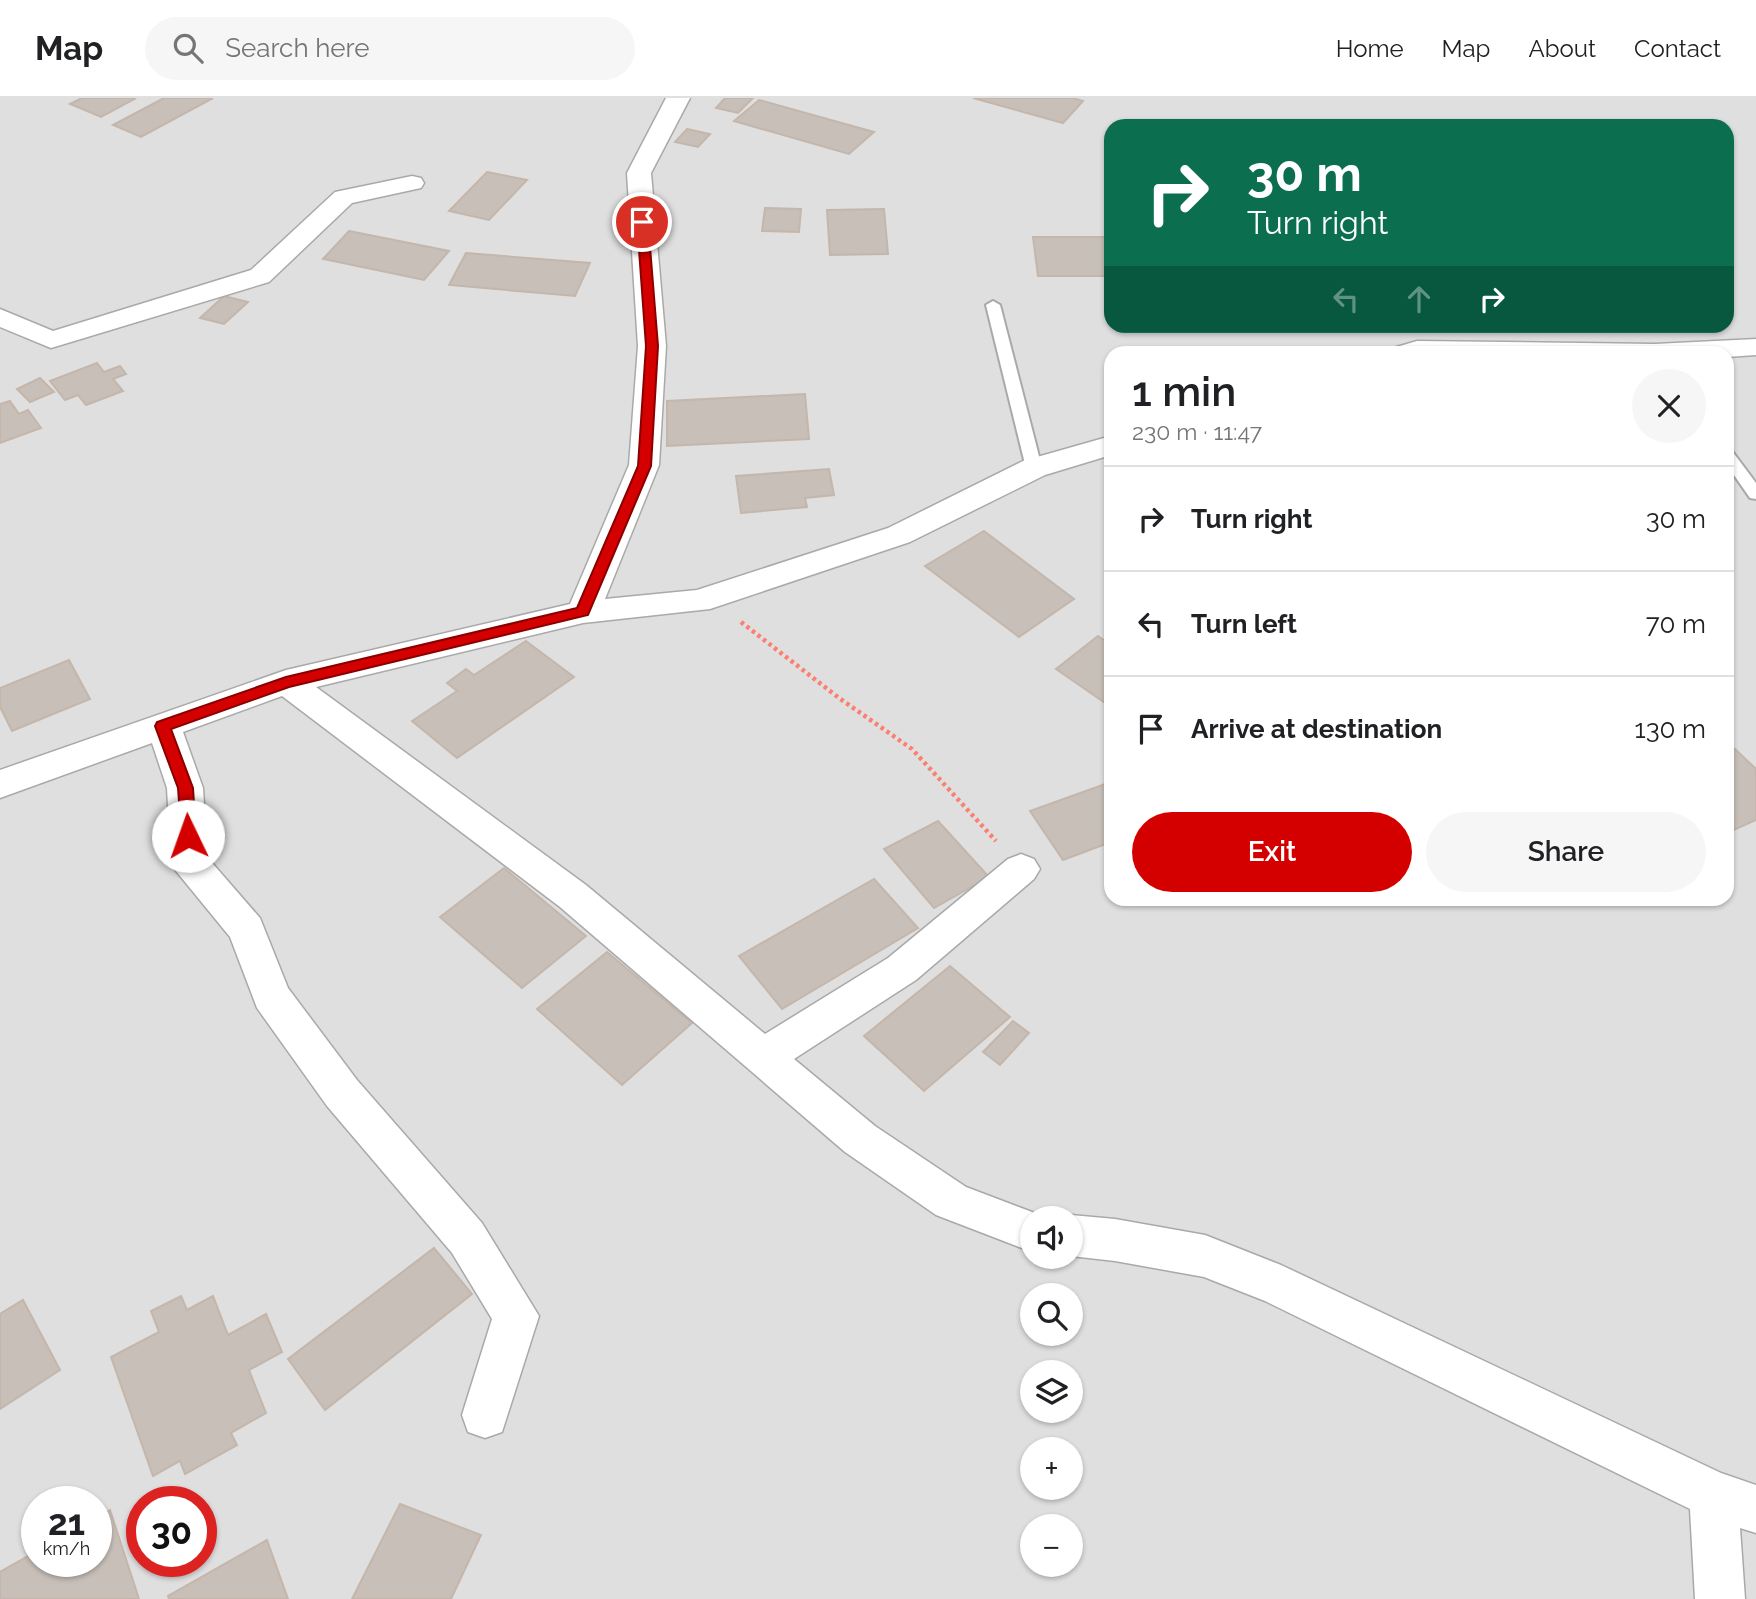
<!DOCTYPE html>
<html lang="en">
<head>
<meta charset="utf-8">
<style>
	:root { --surface:#fff; --page:#f6f6f6; --text:#202124; --muted:#757577; --line:#e0e0e0; --accent:#d40000 }
	body { margin:0; font-family:Raleway,sans-serif; background:var(--page); color:var(--text); height:100vh; display:flex; flex-direction:column; font-size:26px; white-space:nowrap }
	* { box-sizing:border-box; margin:0 }
	p { font-size:23px; color:var(--muted) }
	.icon { flex:none; width:38px; height:38px; fill:none; stroke:currentColor; stroke-width:2; stroke-linecap:round; stroke-linejoin:round }
	.map { position:relative; flex:1; overflow:hidden }
	.drawer { position:absolute; left:1104px; top:248px; width:630px; height:560px; display:flex; flex-direction:column; background:var(--surface); border-radius:21px; box-shadow:0 2px 5px #0004 }
	.drawer>* { flex:none }
	.hud { position:absolute; left:1104px; top:21px; width:630px; height:214px; border-radius:21px; box-shadow:0 2px 5px #0004; background:#0b6e4f; color:#fff; overflow:hidden }
	.buttons { position:absolute; left:1020px; top:1108px; display:grid; gap:14px }
	.buttons a { display:grid; place-items:center; width:63px; height:63px; border-radius:50%; background:var(--surface); box-shadow:0 2px 5px #0004; font-size:35px }
	.speed { position:absolute; left:21px; top:1388px; display:flex; gap:14px; font-size:35px; font-weight:700; text-align:center }
	.speed>* { display:grid; place-content:center; width:91px; height:91px; border-radius:50%; background:var(--surface); box-shadow:0 2px 5px #0004; line-height:1 }
	.speed small { font-size:18px; font-weight:400 }
	.speed .limit { border:10px solid #d22; background:#fff; color:#111 }
	.pin { position:absolute; display:grid; place-items:center; width:60px; height:60px; color:#fff; margin:-30px; border:4px solid #fff; border-radius:50%; box-shadow:0 2px 7px #0007 }
	.me { position:absolute; width:77px; margin:-38px; rotate:357deg; stroke-linejoin:round; filter:drop-shadow(0 0 5px #0008) }
	.turn { display:flex; align-items:center; gap:24px; height:147px; padding:0 28px; font-size:32px }
	.turn .icon { width:91px; height:91px; stroke-width:2.5 }
	.turn b { display:block; font-size:49px; line-height:60px }
	.lanes { display:flex; align-items:center; height:66px; padding:0 28px; background:#0003; justify-content:center; gap:35px; direction:ltr }
	.lanes .off { opacity:.35 }
	.round { display:grid; place-items:center; flex:none; width:74px; height:74px; border-radius:37px; background:var(--page) }
	.summary { display:flex; align-items:center; justify-content:space-between; height:119px; padding:0 28px }
	h1 { font-size:42px; font-weight:600; line-height:52px }
	.cta { display:flex; gap:14px; margin-top:auto; padding:14px 28px }
	.cta a { flex:1; height:80px; border-radius:42px; background:var(--accent); color:#fff; font-size:28px; font-weight:600; line-height:80px; text-align:center }
	.cta a+a { background:var(--page); color:var(--text) }
	ul { padding:0; list-style:none }
	li { display:flex; align-items:center; gap:21px; height:105px; padding:0 28px; border-top:2px solid var(--line) }
	li div { flex:1 }
	li b { display:block; font-size:26px }
	li em { font-style:normal }
	header { display:flex; align-items:center; gap:42px; box-sizing:border-box; height:98px; padding:0 35px; background:var(--surface); border-bottom:2px solid var(--line) }
	header strong { font-size:33px }
	nav { display:flex; gap:38px; margin-inline-start:auto; font-size:24px }
	.search { width:490px; height:63px; background:var(--page); display:flex; align-items:center; gap:18px; box-sizing:border-box; padding:0 24px; border-radius:38px; color:var(--muted); font-size:26px }
	.map>svg:first-child { display:block }
	.residential { fill:#e0dfdf; fill-rule:evenodd }
	.building { fill:#c7bfb8; stroke:#c4b6ab; stroke-width:2 }
	.lines { fill:none; stroke-linecap:round; stroke-linejoin:round }
	.lane-casing { stroke:#a9a9a9; stroke-width:4 }
	.street-casing { stroke:#a9a9a9; stroke-width:3 }
	.path { stroke:#fa8072; stroke-width:4.5; stroke-dasharray:3.5 3.5; stroke-linecap:butt }
	.lane { fill:#fff; fill-rule:evenodd }
	.street { fill:#fff; fill-rule:evenodd }
	.route { fill:#d40000; stroke:#8a0000; stroke-width:2 }
</style>
</head>
<body>
<header>
<strong>Map</strong>
<div class="search"><svg class="icon" aria-label="search" viewBox="0 0 24 24"><circle cx="10" cy="10" r="6"/><path d="M15 15l6 6"/></svg>Search here</div>
<nav><a>Home</a><a>Map</a><a>About</a><a>Contact</a></nav>
</header>
<div class="map">
<svg width="1756" height="1501" viewBox="0 0 1756 1501">
	<rect width="100%" height="100%" fill="#f2efe9"/>
	<!-- residential -->
	<path class="residential" d="M0,0H1756V1501H0ZM1111,28H1727V228H1111ZM1111,256H1727V802H1111ZM1032,1120H1071V1158H1032ZM1032,1197H1071V1236H1032ZM1032,1274H1071V1312H1032ZM1032,1351H1071V1390H1032ZM37,1404H96V1463H37ZM142,1404H201V1463H142ZM1032,1428H1071V1466H1032Z"/>
	<!-- building -->
	<g class="building">
		<path d="M82,0H136L101,19L70,6Z"/>
		<path d="M164,0H213L141,39L113,27Z"/>
		<path d="M725,0H753L738,15L716,10Z"/>
		<path d="M973,0H1073L1083,3L1063,25Z"/>
		<path d="M759,2L874,34L849,56L734,23Z"/>
		<path d="M687,31L710,36L698,49L675,44Z"/>
		<path d="M487,74L527,82L489,122L449,113Z"/>
		<path d="M765,110L801,111L799,134L762,133Z"/>
		<path d="M884,111L888,156L830,157L827,112Z"/>
		<path d="M349,133L449,153L424,182L323,161Z"/>
		<path d="M1033,139H1111V178H1038Z"/>
		<path d="M466,155L590,165L575,198L449,187Z"/>
		<path d="M224,198L248,204L224,226L200,220Z"/>
		<path d="M97,265L104,274L120,268L126,276L113,281L123,293L86,307L78,297L65,302L50,283Z"/>
		<path d="M40,280L54,294L30,304L17,291Z"/>
		<path d="M805,296L809,341L667,348V303Z"/>
		<path d="M10,303L19,316L28,312L41,330L0,345V306Z"/>
		<path d="M829,371L834,397L805,400L807,409L741,415L736,378Z"/>
		<path d="M984,433L1074,501L1019,539L925,468Z"/>
		<path d="M1098,538L1111,547V609L1056,571Z"/>
		<path d="M526,543L574,579L457,660L412,623L457,593L447,585L466,571L474,577Z"/>
		<path d="M69,562L90,601L12,633L0,609V590Z"/>
		<path d="M1735,651L1756,671V722L1727,735V654Z"/>
		<path d="M1111,684V744L1063,762L1030,713Z"/>
		<path d="M938,723L989,779L934,810L884,751Z"/>
		<path d="M504,770L586,838L522,890L440,819Z"/>
		<path d="M874,781L918,830L782,911L739,858Z"/>
		<path d="M607,854L692,925L622,987L537,911Z"/>
		<path d="M950,868L1010,919L924,993L864,938Z"/>
		<path d="M1013,923L1029,935L1000,967L983,954Z"/>
		<path d="M434,1150L472,1196L325,1312L288,1261Z"/>
		<path d="M181,1198L187,1212L213,1198L228,1237L266,1216L282,1254L249,1272L266,1315L231,1335L237,1347L185,1376L180,1363L153,1378L111,1259L159,1234L151,1213Z"/>
		<path d="M23,1202L60,1272L0,1311V1216Z"/>
		<path d="M400,1406L481,1437L451,1501H352Z"/>
		<path d="M110,1412L139,1501H0V1474L37,1453V1463H96V1420Z"/>
		<path d="M267,1442L288,1501H169L168,1498Z"/>
	</g>
	<g class="lines">
		<!-- lane casing -->
		<g class="lane-casing">
			<g id="lane">
				<path d="M993,203L1000,207L1042,370L1034,375L1026,370L986,207Z"/>
				<path d="M1727,351L1732,353L1756,385V401L1750,400L1727,367Z"/>
			</g>
		</g>
		<!-- street casing -->
		<g class="street-casing">
			<g id="street">
				<path d="M666,0H690L651,75L666,248L659,367L605,501L697,492L888,430L1023,363L1111,338V357L1045,377L910,444L710,511L583,525L316,589L586,787L765,936L888,860L1008,761L1021,756L1034,761L1040,771L1034,781L916,882L794,961L875,1028L966,1089L1048,1120H1032V1154L936,1117L845,1054L560,809L282,598L183,634L203,690L207,759L260,820L288,890L357,982L482,1125L539,1218L502,1334L485,1340L468,1334L462,1317L492,1221L452,1155L327,1008L257,910L230,839L176,773L171,763L167,690L152,645L0,700V672L286,572L570,506L629,367L638,248L627,75Z"/>
				<path d="M412,78L421,80L424,85L421,90L352,105L269,184L51,250L0,229V211L53,233L251,172L335,94Z"/>
				<path d="M1756,241V257L1727,259V256H1389L1393,250L1417,243L1655,246Z"/>
				<path d="M1071,1117L1115,1121L1205,1137L1281,1167L1721,1375L1756,1387V1435L1740,1430L1745,1501H1695L1690,1411L1265,1203L1204,1179L1115,1163L1071,1158V1120H1065Z"/>
			</g>
		</g>
		<!-- path -->
		<path class="path" d="M741,524L839,600L912,651L996,743"/>
		<!-- lane -->
		<use href="#lane" class="lane"/>
		<!-- street -->
		<use href="#street" class="street"/>
	</g>
	<!-- route -->
	<path class="route" d="M642,121L648,124L658,248L651,368L588,517L289,589L171,631L193,690L196,738L194,743H182L178,690L155,628L157,624L286,579L577,510L638,368L646,248L637,124Z"/>
</svg>
<div class="buttons">
<a><svg class="icon" aria-label="sound" viewBox="0 0 24 24"><path d="M4 9h4l5-4v14l-5-4H4zM17 9q2 3 0 6"/></svg></a>
<a><svg class="icon" aria-label="search" viewBox="0 0 24 24"><circle cx="10" cy="10" r="6"/><path d="M15 15l6 6"/></svg></a>
<a><svg class="icon" aria-label="layers" viewBox="0 0 24 24"><path d="M12 4l9 5-9 5-9-5zM3 14l9 5 9-5"/></svg></a>
<a>+</a>
<a>−</a>
</div>
<div class="speed"><div>21<small>km/h</small></div><div class="limit">30</div></div>
<div class="pin" style="left:642px;top:124px;background:#d93025"><svg class="icon" aria-label="arrive" viewBox="0 0 24 24"><path d="M6 21V4h12l-3 4 3 4H6"/></svg></div>
<svg class="me" style="left:188px;top:738px" viewBox="-20 -20 40 40"><circle r="19" fill="#fff"/><path d="M0-13L10 11 0 6-10 11z" fill="#d40000"/></svg>
<div class="hud">
<div class="turn"><svg class="icon" aria-label="right" viewBox="0 0 24 24"><path d="M7 20v-9h11M14 6l5 5-5 5"/></svg><div><b>30 m</b>Turn right</div></div>
<div class="lanes"><svg class="icon off" aria-label="left" viewBox="0 0 24 24"><path d="M17 20v-9H6M10 6l-5 5 5 5"/></svg><svg class="icon off" aria-label="ahead" viewBox="0 0 24 24"><path d="M12 20V5M6 11l6-6 6 6"/></svg><svg class="icon" aria-label="right" viewBox="0 0 24 24"><path d="M7 20v-9h11M14 6l5 5-5 5"/></svg></div>
</div>
<section class="drawer">
<div class="summary"><div><h1>1 min</h1><p>230 m · 11:47</p></div><a class="round"><svg class="icon" aria-label="close" viewBox="0 0 24 24"><path d="M6 6l12 12M18 6L6 18"/></svg></a></div>
<ul>
<li><svg class="icon" aria-label="right" viewBox="0 0 24 24"><path d="M7 20v-9h11M14 6l5 5-5 5"/></svg><div><b>Turn right</b></div><em>30 m</em></li>
<li><svg class="icon" aria-label="left" viewBox="0 0 24 24"><path d="M17 20v-9H6M10 6l-5 5 5 5"/></svg><div><b>Turn left</b></div><em>70 m</em></li>
<li><svg class="icon" aria-label="arrive" viewBox="0 0 24 24"><path d="M6 21V4h12l-3 4 3 4H6"/></svg><div><b>Arrive at destination</b></div><em>130 m</em></li>
</ul>
<div class="cta"><a>Exit</a><a>Share</a></div>
</section>
</div>
</body>
</html>
